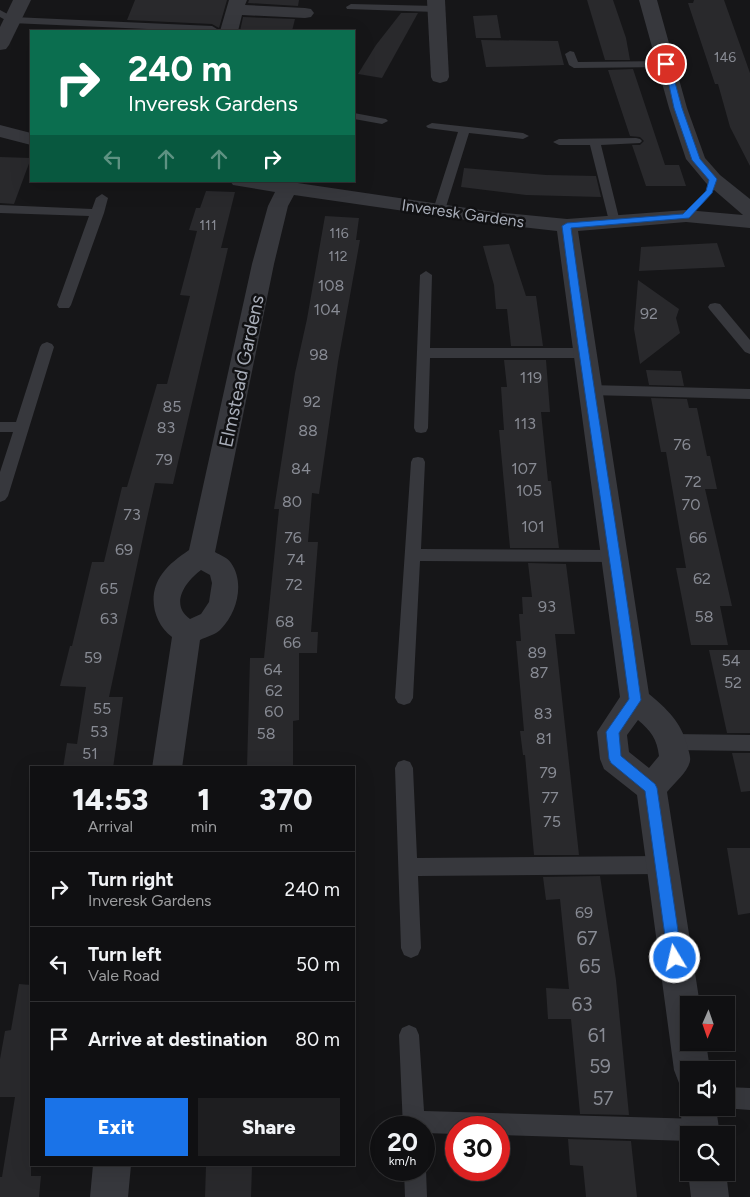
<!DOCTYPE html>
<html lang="en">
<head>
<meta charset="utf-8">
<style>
	:root { --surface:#101012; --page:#1e1e20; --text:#f1f3f6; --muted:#9c9d9f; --line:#303032; --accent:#1a73e8 }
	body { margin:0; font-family:Figtree,sans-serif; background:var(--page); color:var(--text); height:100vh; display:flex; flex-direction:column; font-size:19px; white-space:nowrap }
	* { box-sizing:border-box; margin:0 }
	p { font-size:16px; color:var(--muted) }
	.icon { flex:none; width:28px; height:28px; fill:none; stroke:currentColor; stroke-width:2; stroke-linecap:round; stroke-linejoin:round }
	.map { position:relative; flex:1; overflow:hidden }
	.panel { position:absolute; left:30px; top:766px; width:325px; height:400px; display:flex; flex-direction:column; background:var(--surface); border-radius:0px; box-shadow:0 5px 20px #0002,0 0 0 1px var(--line) }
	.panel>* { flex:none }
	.hud { position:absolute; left:30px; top:30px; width:325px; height:152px; border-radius:0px; box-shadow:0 5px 20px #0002,0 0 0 1px var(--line); background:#0b6e4f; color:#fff; overflow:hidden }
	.needle { width:32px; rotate:182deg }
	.tools { position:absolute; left:680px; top:996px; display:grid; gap:10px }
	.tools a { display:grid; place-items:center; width:55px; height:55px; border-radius:0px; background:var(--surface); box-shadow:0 5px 20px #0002,0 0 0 1px var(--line); font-size:25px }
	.speed { position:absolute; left:370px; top:1116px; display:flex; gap:10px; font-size:25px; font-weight:700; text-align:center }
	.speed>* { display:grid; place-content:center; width:65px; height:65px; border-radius:50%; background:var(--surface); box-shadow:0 5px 20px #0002,0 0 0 1px var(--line); line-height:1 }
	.speed small { font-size:12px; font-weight:400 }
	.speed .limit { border:8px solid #d22; background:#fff; color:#111 }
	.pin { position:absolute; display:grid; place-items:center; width:42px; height:42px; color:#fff; margin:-21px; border:2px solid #fff; border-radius:50%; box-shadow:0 1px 5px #0007 }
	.me { position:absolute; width:55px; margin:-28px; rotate:351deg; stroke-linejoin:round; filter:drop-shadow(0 0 4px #0008) }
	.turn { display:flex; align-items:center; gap:18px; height:105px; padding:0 15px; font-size:22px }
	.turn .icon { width:65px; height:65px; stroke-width:2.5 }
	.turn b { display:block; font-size:35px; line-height:42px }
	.lanes { display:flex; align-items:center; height:48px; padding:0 15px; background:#0003; justify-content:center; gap:25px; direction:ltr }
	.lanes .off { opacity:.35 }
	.eta { display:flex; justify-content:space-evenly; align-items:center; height:85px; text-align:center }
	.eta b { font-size:30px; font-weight:800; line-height:35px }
	.action { display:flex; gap:10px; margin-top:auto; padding:10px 15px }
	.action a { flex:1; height:58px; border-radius:0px; background:var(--accent); color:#fff; font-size:20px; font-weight:800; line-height:58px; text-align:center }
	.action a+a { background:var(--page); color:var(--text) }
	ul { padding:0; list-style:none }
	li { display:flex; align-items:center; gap:15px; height:75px; padding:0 15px; border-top:1px solid var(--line) }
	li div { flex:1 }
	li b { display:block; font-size:19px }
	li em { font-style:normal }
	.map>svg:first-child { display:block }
	.building { fill:#29292c }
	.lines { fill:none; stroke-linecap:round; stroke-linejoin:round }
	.service { fill:#37383d; fill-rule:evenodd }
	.minor { fill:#37383d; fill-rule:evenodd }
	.route { fill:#1a73e8; stroke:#114b97 }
	.labels { text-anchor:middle; stroke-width:5; stroke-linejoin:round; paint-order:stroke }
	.far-number-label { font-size:14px; fill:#888b94 }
	.far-street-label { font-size:16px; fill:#a8adb8; stroke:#111113 }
	.number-label { font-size:16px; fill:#888b94 }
	.street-label { font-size:19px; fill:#a8adb8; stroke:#111113 }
	.near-number-label { font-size:19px; fill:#888b94 }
</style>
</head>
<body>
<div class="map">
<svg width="750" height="1197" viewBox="0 0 750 1197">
	<rect width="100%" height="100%" fill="#161618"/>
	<!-- building -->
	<g class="building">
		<path d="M135,0H227L219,28L212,24L127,20Z"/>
		<path d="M249,0H299L298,6L248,3Z"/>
		<path d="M587,0H613L626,38L630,60H605Z"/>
		<path d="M694,0H724L750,73V166L730,127L718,84H715L688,3H693Z"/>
		<path d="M401,13H418L382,78L358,74L376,45Z"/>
		<path d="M497,15L501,38H476L473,16Z"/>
		<path d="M243,17L295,19L292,31H240Z"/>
		<path d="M481,40L558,41L564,65L486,67Z"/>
		<path d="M633,69L665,165H679L686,186H646L632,145H640L644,141L640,137L630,136L608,70Z"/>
		<path d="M0,157L31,158L14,204L0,203Z"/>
		<path d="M464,168L546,175L596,176L601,197L526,195L461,187Z"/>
		<path d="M206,191L235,192L221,248H228L173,484L155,483L146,523L109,697H123L113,768H63L67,743L77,744L86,687L60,686L70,646H72L92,562H104L122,487H127L157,384H167L190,296L180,295L197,231L189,230L196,208H200Z"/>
		<path d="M325,216L359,218L356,240H360L338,362L319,494L312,493L308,542H318L311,632H318L317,653H299V720L293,721V768H247L250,658H264L279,509H274L295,373L307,319Z"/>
		<path d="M717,243L725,267L639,271L641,247Z"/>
		<path d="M509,244L526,296H536L543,346H511L507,309H496L494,285L483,246Z"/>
		<path d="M638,280L679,309L676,318L680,333L640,364L634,329Z"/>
		<path d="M504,360H546L550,412H541L548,481H551L559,548H510L499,430H504L501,387H507Z"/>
		<path d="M646,370L681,371L684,386L649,385Z"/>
		<path d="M651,398L687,399L689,408H697L707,456H710L717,489H705L732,606H720L728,645H691L676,568H686L666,452H661Z"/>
		<path d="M528,563L566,564L575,634H555L579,855H534L525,755H523L520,731H524L516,641H521L519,614H523L522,597H532Z"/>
		<path d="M709,650H750V733H727Z"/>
		<path d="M732,753H750V791L741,792Z"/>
		<path d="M727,848H750V913L738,915Z"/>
		<path d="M600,876L616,980L629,1115L580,1114L571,1019H548L546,988L569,989L560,899L546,900L543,877Z"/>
		<path d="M19,984L31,985V1176H41L39,1197H0V1177H2L15,1097H0V1059L5,1031L11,1030Z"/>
		<path d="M568,1139L631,1141L637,1197H586L583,1166L570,1165Z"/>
		<path d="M206,1165H252L251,1197H205Z"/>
	</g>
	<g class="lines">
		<!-- service -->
		<g class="service">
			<path d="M351,4L436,6L441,9L436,12L347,9L346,7Z"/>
			<path d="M0,10L13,17L212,26L217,29L216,31H193L11,23L0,17Z"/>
			<path d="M570,51L574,52L578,62L667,61L672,64L667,67L574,68L569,65L565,54Z"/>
			<path d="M354,113L386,119L388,121L382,124L354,119Z"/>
			<path d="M432,123L523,133L529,136L523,139L469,133L445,210L439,214L433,210L458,132L428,128L426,126Z"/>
			<path d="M636,138L640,139L642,141L640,143L601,145L620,222L614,226L610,225L590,145H559L553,142L559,139Z"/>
			<path d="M102,194L108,198L104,213L71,305L69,308H59L57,305L89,216L0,213V205L92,209L96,198Z"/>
			<path d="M426,271L432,275L430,348H583L588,350L590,353L588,356L583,358H430L428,428L426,432L421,433L416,432L414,428L420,275Z"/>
			<path d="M715,303L720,304L750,340V354L745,352L710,310L708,307L710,304Z"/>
			<path d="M47,342L52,344L54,347L8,496L5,500L0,502V472L13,432H0V422H16L40,347L42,344Z"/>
			<path d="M589,385L750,389V399L589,395L584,394L582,390L584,386Z"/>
			<path d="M418,457L423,458L425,462L421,549L616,550L622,552L624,556L622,560L616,562L420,561L413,698L410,703L404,705L398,703L395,698L411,462L413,458Z"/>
			<path d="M672,734L750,735V751L672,750L666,748L663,742L666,736Z"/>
			<path d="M404,760L410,762L413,768L417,858L661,856L668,859L670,865L668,871L661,874L418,876L421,948L418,955L411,958L404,955L401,948L395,768L398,762Z"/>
			<path d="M409,1025L416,1028L419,1035L424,1111L701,1119L709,1122L712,1130L710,1135H689V1141L499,1135V1128H456V1134L424,1133V1128H403L399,1035L402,1028Z"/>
			<path d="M726,1087L750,1088V1110L723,1108H726Z"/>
			<path d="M424,1164L426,1170L427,1197H405L404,1170H424Z"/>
		</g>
		<!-- minor -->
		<g class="minor">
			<path d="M13,0H31L9,45L6,49L0,50V27Z"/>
			<path d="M229,0H247L245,5L305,8L311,9L314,13L311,17L305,18L242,15L238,31H220Z"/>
			<path d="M427,0H445L449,77L447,81L440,83L433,81L431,77Z"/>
			<path d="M639,0H657L687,108L705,158L720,175L750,199V228L686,222L578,231L649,694C667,709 681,722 687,745C688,750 691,756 690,761C688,772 674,783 667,792L700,1005H689V1042H706L710,1070H689V1087L679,1083L674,1070L637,795L604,769L600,759L597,732L620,697L557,231L494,224L294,195L288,206L274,264L215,552C220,555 228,558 231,563C245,583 237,613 221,629C217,634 206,637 200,640L182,768H152L172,637C153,623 147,594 162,574C169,564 179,557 189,550L252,264L268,206L275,192L233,185L230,181H284L494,212L567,219L686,210L743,215L706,183L686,159L669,108ZM201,570L210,575L212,583L209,602L201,614L190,619C169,604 186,581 201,570ZM638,720C651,731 657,739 659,756L649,768L629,752L627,735Z"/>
			<path d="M0,125L31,133V145L0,137Z"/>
			<path d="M689,1094V1108H716L720,1135H689V1147C681,1129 678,1113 685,1095Z"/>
			<path d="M93,1165H131L128,1197H90Z"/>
			<path d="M689,1171V1172H726L729,1197H691L688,1172Z"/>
		</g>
	</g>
	<!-- route -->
	<path class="route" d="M664,62L670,64L682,108L700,159L717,179L712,193L689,218L571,228C592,386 620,542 641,700L619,733L621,756L655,784L657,788L682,958L680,963L675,965L670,963L668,958L645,791L611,763L609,759L606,732L629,699C608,541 582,384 562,226L567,223L683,214L706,191L709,180L692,160L674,108Z"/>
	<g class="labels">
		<!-- far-number labels -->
		<g class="far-number-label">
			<text x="725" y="62">146</text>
			<text x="208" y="230">111</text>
			<text x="339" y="238">116</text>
			<text x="338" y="261">112</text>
		</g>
		<!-- far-street labels -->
		<g class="far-street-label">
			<text transform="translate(463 213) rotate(8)" y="6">Inveresk Gardens</text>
		</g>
		<!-- number labels -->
		<g class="number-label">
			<text x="331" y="291">108</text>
			<text x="327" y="315">104</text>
			<text x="649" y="319">92</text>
			<text x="319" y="360">98</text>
			<text x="531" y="383">119</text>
			<text x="312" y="407">92</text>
			<text x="172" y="412">85</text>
			<text x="525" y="429">113</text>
			<text x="166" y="433">83</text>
			<text x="308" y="436">88</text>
			<text x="682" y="450">76</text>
			<text x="164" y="465">79</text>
			<text x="301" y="474">84</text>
			<text x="524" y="474">107</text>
			<text x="693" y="487">72</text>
			<text x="529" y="496">105</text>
			<text x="292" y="507">80</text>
			<text x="691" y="510">70</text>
			<text x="132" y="520">73</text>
			<text x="533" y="532">101</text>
			<text x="293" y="543">76</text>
			<text x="698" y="543">66</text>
			<text x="124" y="555">69</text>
			<text x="296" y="565">74</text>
			<text x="702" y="584">62</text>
			<text x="294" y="590">72</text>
			<text x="109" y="594">65</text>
			<text x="547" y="612">93</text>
			<text x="704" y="622">58</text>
			<text x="109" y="624">63</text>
			<text x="285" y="627">68</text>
			<text x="292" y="648">66</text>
			<text x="537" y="658">89</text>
			<text x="93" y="663">59</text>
			<text x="731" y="666">54</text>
			<text x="273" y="675">64</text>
			<text x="539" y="678">87</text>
			<text x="733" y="688">52</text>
			<text x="274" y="696">62</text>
			<text x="102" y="714">55</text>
			<text x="274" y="717">60</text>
			<text x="543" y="719">83</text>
			<text x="99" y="737">53</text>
			<text x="266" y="739">58</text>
			<text x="544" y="744">81</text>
			<text x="90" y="759">51</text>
			<text x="548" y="778">79</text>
			<text x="550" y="803">77</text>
			<text x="552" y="827">75</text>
			<text x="584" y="918">69</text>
		</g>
		<!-- street labels -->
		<g class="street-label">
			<text transform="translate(241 371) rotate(-78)" y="7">Elmstead Gardens</text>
		</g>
		<!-- near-number labels -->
		<g class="near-number-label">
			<text x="587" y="945">67</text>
			<text x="590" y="973">65</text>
			<text x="582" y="1011">63</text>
			<text x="597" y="1042">61</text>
			<text x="600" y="1073">59</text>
			<text x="603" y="1105">57</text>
		</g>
	</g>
</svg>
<div class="tools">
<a><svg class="needle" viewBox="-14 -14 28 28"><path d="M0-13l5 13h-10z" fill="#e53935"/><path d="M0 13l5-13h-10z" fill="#9c9d9f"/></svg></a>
<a><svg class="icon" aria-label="sound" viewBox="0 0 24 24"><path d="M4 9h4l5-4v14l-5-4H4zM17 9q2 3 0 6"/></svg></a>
<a><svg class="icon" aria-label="search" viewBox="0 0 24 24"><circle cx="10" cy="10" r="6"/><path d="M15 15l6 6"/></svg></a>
</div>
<div class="speed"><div>20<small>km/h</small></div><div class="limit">30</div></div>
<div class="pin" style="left:666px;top:64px;background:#d93025"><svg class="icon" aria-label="arrive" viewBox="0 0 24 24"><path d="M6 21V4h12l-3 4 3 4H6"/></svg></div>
<svg class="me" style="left:675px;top:958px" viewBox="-20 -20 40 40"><circle r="17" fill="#1a73e8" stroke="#fff" stroke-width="3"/><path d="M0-11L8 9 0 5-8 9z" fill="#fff"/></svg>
<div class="hud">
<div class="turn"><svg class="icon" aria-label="right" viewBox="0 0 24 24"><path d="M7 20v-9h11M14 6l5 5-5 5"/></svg><div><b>240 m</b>Inveresk Gardens</div></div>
<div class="lanes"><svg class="icon off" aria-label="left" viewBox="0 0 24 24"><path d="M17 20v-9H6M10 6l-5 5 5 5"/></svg><svg class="icon off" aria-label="ahead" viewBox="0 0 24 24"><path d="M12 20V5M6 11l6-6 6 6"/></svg><svg class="icon off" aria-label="ahead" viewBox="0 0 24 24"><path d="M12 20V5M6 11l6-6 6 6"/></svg><svg class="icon" aria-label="right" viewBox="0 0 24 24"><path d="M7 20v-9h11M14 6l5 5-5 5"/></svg></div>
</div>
<section class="panel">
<div class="eta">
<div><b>14:53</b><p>Arrival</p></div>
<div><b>1</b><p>min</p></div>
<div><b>370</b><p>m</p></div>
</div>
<ul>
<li><svg class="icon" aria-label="right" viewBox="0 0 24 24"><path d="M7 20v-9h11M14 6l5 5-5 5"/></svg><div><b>Turn right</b><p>Inveresk Gardens</p></div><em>240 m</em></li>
<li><svg class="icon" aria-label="left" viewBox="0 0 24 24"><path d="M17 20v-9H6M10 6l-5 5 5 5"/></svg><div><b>Turn left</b><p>Vale Road</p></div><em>50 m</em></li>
<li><svg class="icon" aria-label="arrive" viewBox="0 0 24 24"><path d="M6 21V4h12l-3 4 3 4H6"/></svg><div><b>Arrive at destination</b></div><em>80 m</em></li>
</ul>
<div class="action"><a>Exit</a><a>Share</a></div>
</section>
</div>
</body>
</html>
